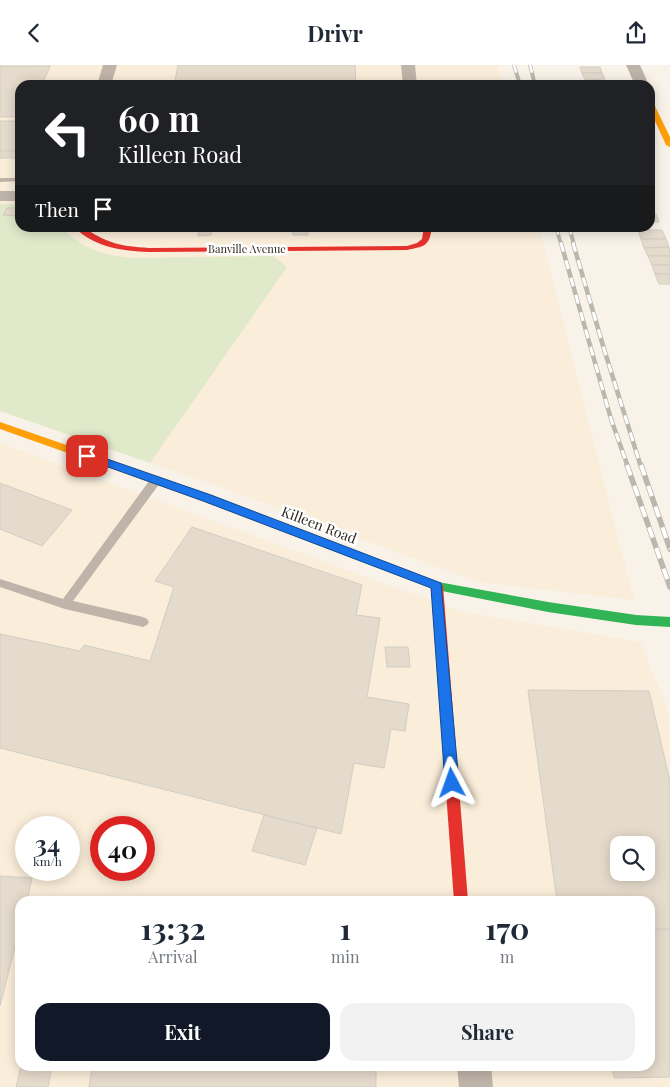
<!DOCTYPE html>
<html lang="en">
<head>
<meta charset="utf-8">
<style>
	:root { --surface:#fff; --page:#f2f2f3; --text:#1f2937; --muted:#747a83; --accent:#111827 }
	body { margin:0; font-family:"Playfair Display",serif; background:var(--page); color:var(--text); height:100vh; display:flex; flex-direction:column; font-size:19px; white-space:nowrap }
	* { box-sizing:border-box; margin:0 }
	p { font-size:16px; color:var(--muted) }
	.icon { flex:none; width:28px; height:28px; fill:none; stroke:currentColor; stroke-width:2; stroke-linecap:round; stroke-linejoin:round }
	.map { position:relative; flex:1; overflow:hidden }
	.side { position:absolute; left:15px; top:831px; width:640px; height:175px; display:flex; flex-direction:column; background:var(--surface); border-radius:15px; box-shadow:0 2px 12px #0003 }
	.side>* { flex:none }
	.banner { position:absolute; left:15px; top:15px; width:640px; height:152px; border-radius:15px; box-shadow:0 2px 12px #0003; background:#202124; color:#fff; overflow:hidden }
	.fabs { position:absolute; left:610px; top:771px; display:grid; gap:10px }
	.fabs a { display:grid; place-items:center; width:45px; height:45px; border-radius:10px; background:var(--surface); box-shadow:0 2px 12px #0003; font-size:25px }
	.speed { position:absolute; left:15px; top:751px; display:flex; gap:10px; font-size:25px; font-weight:700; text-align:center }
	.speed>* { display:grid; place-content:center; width:65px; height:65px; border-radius:50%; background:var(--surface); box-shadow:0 2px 12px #0003; line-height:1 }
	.speed small { font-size:12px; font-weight:400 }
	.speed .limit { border:8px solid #d22; background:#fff; color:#111 }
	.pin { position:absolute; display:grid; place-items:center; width:42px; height:42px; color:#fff; margin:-21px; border-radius:10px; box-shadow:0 2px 8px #0006 }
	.me { position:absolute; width:55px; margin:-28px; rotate:356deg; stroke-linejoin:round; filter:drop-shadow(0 0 4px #0008) }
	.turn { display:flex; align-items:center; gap:18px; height:105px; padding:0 20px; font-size:22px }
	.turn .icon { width:65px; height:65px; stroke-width:2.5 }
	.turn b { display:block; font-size:35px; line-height:42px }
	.then { display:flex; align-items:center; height:48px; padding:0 20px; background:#0003; gap:10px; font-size:19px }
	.eta { display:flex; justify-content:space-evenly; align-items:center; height:85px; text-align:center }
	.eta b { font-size:30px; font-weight:700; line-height:35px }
	.cta { display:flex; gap:10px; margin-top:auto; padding:10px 20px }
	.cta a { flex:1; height:58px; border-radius:15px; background:var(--accent); color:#fff; font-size:20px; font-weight:700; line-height:58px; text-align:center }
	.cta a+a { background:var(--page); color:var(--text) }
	header { display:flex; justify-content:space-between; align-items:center; height:65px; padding:0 20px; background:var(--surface); font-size:22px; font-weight:700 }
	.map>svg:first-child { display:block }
	.built { fill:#faedd9; fill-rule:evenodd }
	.green { fill:#e1e9cb }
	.building { fill:#e5dbcc; stroke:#d2cdc4; fill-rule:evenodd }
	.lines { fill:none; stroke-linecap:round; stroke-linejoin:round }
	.lane { fill:#bfb4a9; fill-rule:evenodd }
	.street { fill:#bfb4a9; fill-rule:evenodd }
	.fast { fill:#30b455; fill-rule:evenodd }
	.slow { fill:#ff9f0a; fill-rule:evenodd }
	.jam { fill:#e5322d; fill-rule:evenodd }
	.rail-far2-casing { stroke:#bcb6ac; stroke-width:4 }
	.rail-far1-casing { stroke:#bcb6ac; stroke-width:4.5 }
	.rail-casing { stroke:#bcb6ac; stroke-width:5.5 }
	.rail-far2 { stroke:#fff; stroke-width:2.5; stroke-dasharray:8; stroke-linecap:butt }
	.rail-far1 { stroke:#fff; stroke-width:3; stroke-dasharray:9; stroke-linecap:butt }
	.rail { stroke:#fff; stroke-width:4; stroke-dasharray:11; stroke-linecap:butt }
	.route { fill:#1a73e8; stroke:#114b97 }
	.labels { text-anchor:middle; stroke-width:5; stroke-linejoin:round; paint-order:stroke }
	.far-street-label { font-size:11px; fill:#2d2820; stroke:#fff }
	.street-label { font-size:14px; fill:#2d2820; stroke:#fff }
</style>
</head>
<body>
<header><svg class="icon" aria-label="back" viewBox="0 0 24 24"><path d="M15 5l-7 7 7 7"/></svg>Drivr<svg class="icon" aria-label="share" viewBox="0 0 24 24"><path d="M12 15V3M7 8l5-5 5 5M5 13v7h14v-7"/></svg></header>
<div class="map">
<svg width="670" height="1022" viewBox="0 0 670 1022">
	<rect width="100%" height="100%" fill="#f8f2e8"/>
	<!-- built -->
	<g class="built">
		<path d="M0,0H498L503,20H20V162L539,163L634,535L478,517L212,419L0,346Z"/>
		<path d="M0,378L462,547L640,577L670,650V1022H0ZM26,762H69V805H26ZM101,762H144V805H101ZM619,780H646V808H619ZM20,836H650V1001H20Z"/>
	</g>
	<!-- green -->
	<path class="green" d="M0,139H20V162L62,163C81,183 103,190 130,193L273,191L287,202L150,398L0,346Z"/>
	<!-- building -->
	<g class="building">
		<path d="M178,0H355L356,20H174Z"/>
		<path d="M0,1H50L42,20H20V52H0Z"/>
		<path d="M580,2H600L602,8H582Z"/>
		<path d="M582,8H602L605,14L585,15Z"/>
		<rect x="0" y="56" width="20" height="30"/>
		<rect x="0" y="86" width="20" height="7"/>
		<path d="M7,143H20L19,151L3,150Z"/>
		<path d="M650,149H656L659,157H650Z"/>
		<path d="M199,162H388V163H308V170H293L292,163H213L211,170L198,171Z"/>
		<path d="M638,165H662L666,174H641Z"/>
		<path d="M641,174H666L669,182L644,183Z"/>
		<path d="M669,182L670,191H648L644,183Z"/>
		<path d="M648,191H670V200H652Z"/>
		<path d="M652,200H670V209H655Z"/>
		<path d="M655,209H670V219H659Z"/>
		<path d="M0,418L72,445L42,481L0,464Z"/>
		<path d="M192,462L362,520L356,550L380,553L367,632L409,639L405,666L391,664L384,703L354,698L341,769L0,683V569L80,586L84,580L150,596L174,522L155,516Z"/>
		<path d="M385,582H408L410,602H387Z"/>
		<path d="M528,625L649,626L670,716V864H650V836H557ZM619,780H646V808H619Z"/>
		<path d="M264,750L317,763L305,800L252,786Z"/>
		<path d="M0,811L32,813L27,836H20V862L0,941Z"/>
		<path d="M650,865H670V1012L614,1013L612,1001H650Z"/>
		<path d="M21,1001H52L48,1022H16Z"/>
		<path d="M92,1001H376V1022H89Z"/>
	</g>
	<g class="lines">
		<!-- lane -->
		<g class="lane">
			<path d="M0,113H20V116L0,117Z"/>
			<path d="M156,411L160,412L161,415L160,418L73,536L143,552L147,554L149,557L147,560L143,562L65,544L0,522V514L63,534L152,412Z"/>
		</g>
		<!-- street -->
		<g class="street">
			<path d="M103,0H117L111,20H97Z"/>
			<path d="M401,0H415L417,20H403Z"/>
			<path d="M626,0H640L649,20H635Z"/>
			<rect x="0" y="126" width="20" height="10"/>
			<path d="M457,1001H491L493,1022H459Z"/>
		</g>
		<!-- fast -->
		<path class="fast" d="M330,476L438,517L548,537L636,550L670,552V562L636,560L548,547L437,525L326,483L325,480L326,477Z"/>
		<!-- slow -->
		<g class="slow">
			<path d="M650,35L653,37L670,72V82L666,80L650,45Z"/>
			<path d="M0,357L211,430L334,477L335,480L330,484L326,483L203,436L0,364Z"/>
		</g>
		<!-- jam -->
		<g class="jam">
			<path d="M74,162C87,162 95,171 106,175C120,181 135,182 149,183L407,181L417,178L422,174L424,162H432C429,182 425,181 407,185L149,187C122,186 94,182 74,162Z"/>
			<path d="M437,517L441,518L443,521L468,836H454L431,521L433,518Z"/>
		</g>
		<!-- rail-far2 casing -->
		<g class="rail-far2-casing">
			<g id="rail-far2">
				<path d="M514,0L520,20"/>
				<path d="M530,0L535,20"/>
				<path d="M556,162L561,179"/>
				<path d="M569,162L574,179"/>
			</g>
		</g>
		<!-- rail-far1 casing -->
		<g class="rail-far1-casing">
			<g id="rail-far1">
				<path d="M561,178L611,354L628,402"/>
				<path d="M573,178L604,284L641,402"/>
			</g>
		</g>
		<!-- rail casing -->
		<g class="rail-casing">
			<g id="rail">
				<path d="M627,400L670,522"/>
				<path d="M641,400L670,484"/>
			</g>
		</g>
		<!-- rail-far2 -->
		<use href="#rail-far2" class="rail-far2"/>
		<!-- rail-far1 -->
		<use href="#rail-far1" class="rail-far1"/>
		<!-- rail -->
		<use href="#rail" class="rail"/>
	</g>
	<!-- route -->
	<path class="route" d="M87,387L211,430L441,518L459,718L457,722L452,724L447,722L445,718L431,523L203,436L83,393L82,391Z"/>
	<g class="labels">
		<!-- far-street labels -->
		<g class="far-street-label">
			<text x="247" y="188">Banville Avenue</text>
		</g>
		<!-- street labels -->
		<g class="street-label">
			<text transform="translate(319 460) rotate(21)" y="5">Killeen Road</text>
		</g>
	</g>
</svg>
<div class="fabs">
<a><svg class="icon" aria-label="search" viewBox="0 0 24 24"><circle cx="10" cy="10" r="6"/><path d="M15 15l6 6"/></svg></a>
</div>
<div class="speed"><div>34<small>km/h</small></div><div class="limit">40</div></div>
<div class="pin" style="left:87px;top:391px;background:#d93025"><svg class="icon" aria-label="arrive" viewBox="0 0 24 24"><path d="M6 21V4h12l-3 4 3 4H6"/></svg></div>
<svg class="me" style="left:452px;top:718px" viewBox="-20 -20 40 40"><path d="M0-17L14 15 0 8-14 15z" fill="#1a73e8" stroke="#fff" stroke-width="4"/></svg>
<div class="banner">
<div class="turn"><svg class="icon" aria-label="left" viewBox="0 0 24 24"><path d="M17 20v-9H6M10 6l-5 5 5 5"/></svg><div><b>60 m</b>Killeen Road</div></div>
<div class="then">Then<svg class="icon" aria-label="arrive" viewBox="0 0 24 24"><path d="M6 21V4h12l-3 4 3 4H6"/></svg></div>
</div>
<section class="side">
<div class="eta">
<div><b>13:32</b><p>Arrival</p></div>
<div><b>1</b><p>min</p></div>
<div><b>170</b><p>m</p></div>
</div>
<div class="cta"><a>Exit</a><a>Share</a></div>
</section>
</div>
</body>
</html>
